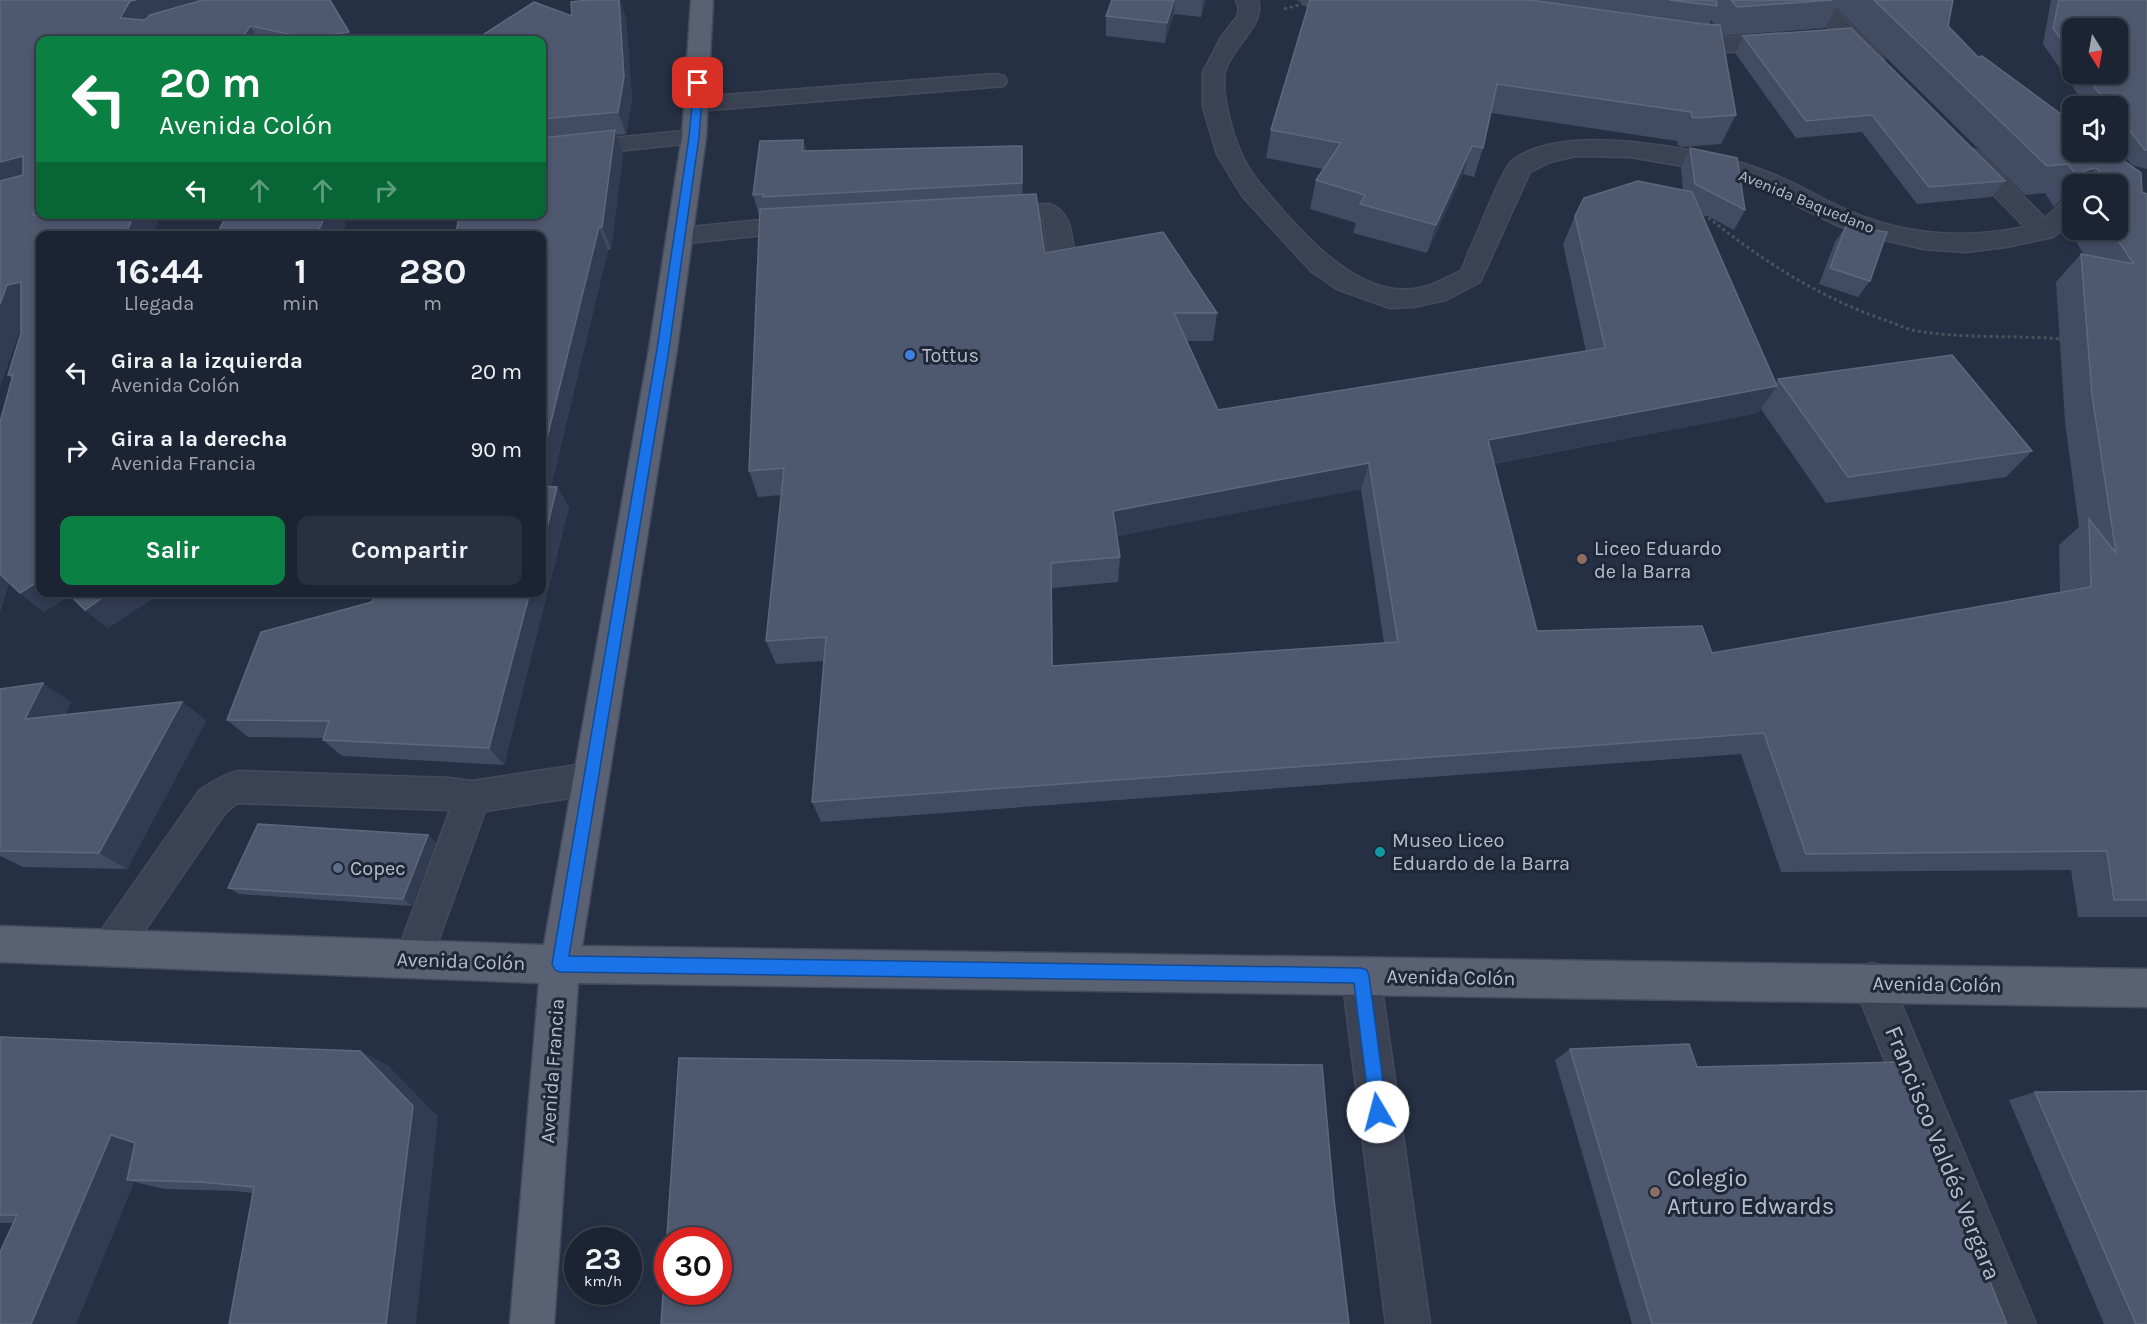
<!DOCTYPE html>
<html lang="es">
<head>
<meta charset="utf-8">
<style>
	:root { --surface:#1c2433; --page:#29303f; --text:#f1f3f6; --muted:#a0a4ac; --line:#3a414e; --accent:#0b8043 }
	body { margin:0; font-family:Karla,sans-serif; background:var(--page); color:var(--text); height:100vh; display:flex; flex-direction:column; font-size:22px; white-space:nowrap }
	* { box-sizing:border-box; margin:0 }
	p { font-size:20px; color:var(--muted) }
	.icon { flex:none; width:33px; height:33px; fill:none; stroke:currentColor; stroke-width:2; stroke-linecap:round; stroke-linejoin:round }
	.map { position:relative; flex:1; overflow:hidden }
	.sheet { position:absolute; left:36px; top:231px; width:510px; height:366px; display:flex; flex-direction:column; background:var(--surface); border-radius:12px; box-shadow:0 3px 9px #0003,0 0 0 2px var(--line) }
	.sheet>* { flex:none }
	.hud { position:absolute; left:36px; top:36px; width:510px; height:183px; border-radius:12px; box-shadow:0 3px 9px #0003,0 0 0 2px var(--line); background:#0b8043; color:#fff; overflow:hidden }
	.needle { width:39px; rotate:169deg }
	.fabs { position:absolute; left:2062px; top:18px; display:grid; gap:12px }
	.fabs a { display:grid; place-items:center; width:66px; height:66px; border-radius:12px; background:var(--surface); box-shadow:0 3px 9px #0003,0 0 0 2px var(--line); font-size:30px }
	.speed { position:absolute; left:564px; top:1227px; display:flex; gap:12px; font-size:30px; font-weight:700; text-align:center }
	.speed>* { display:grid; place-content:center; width:78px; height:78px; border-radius:50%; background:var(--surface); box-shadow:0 3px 9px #0003,0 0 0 2px var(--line); line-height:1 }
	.speed small { font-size:15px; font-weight:400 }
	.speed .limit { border:9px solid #d22; background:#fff; color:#111 }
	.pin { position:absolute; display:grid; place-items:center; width:51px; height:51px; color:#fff; margin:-26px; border-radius:12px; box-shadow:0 3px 9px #0006 }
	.me { position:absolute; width:66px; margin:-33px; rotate:352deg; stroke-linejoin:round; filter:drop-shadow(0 0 4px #0008) }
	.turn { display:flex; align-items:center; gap:21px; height:126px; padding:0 24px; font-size:27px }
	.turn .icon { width:78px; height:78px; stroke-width:2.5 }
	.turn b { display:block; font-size:42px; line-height:51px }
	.lanes { display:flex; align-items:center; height:57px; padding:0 24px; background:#0003; justify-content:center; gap:30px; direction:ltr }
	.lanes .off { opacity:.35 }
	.eta { display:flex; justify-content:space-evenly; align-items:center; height:102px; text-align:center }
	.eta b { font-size:36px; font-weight:700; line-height:42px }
	.primary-button { display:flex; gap:12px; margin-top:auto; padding:12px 24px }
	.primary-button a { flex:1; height:69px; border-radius:12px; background:var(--accent); color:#fff; font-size:24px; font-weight:700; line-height:69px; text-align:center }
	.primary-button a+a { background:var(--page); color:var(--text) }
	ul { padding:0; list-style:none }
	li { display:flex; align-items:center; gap:18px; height:78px; padding:0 24px }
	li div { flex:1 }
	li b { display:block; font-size:22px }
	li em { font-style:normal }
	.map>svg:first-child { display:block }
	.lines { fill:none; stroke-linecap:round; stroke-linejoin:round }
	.minor-casing { stroke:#454b5c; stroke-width:3 }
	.major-casing { stroke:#454b5c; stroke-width:3 }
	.path-far1 { stroke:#42575c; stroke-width:3; stroke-dasharray:3 3; stroke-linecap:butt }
	.path { stroke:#42575c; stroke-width:4; stroke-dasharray:4.5 4.5; stroke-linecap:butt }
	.minor { fill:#3b4253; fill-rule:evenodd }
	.major { fill:#596173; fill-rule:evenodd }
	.wall { fill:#414c62; fill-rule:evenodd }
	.shaded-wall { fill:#313b51 }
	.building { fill:#4e586e; stroke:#5e687c; stroke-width:1.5; fill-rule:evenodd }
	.route { fill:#1a73e8; stroke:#114b97; stroke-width:1.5 }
	.shop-dot { fill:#3f7fe0; stroke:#1f2738; stroke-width:2 }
	.education-dot { fill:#8d6e63; stroke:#1f2738; stroke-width:2 }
	.culture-dot { fill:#0f9aa8; stroke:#1f2738; stroke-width:2 }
	.service-dot { fill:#5c6f8a; stroke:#1f2738; stroke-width:2 }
	.labels { text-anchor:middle; stroke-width:6; stroke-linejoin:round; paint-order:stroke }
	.far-street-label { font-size:16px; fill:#b8becd; stroke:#1f2738 }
	.poi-label { font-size:20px; fill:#b8becd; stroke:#1f2738; text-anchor:start }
	.street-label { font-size:20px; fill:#b8becd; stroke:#1f2738 }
	.near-street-label { font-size:24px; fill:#b8becd; stroke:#1f2738 }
	.near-poi-label { font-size:24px; fill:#b8becd; stroke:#1f2738; text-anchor:start }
</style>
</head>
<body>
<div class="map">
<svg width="2147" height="1324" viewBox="0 0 2147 1324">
	<rect width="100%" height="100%" fill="#263044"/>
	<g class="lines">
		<!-- minor casing -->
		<g class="minor-casing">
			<g id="minor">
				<path d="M1236,0H1258C1266,25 1231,47 1225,72C1221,94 1232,133 1241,153C1250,175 1268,193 1283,211C1322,254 1379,313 1442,280C1447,277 1457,274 1461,270C1465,265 1467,255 1470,249C1478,233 1502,169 1513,160C1548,135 1609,139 1648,144C1690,149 1733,158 1772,174C1799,184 1824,201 1851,212C1907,236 1966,239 2025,227L1960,161L1957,156L1960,151L1969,148L1978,151L2045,218L2064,201L2073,199V221L2053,237L2006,247L1965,252L1924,249L1875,238L1836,225L1758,186L1713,171L1630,157L1576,156L1550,162L1530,172L1480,282L1446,300L1413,307L1390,308L1337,289L1311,271L1243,197L1217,154L1203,107V72L1222,36L1237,17L1239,9Z"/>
				<path d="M1802,0H1825L1881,55L1884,60L1881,65L1873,67L1865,65Z"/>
				<path d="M1784,33L1792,35L1795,40L1792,45C1758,53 1706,55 1672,47L1669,42L1672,37L1680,35L1723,38Z"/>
				<path d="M996,74L1004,76L1007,81L1004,86L698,111L690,109L686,104L690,99L698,97Z"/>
				<path d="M694,130L702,132L706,137L702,142L542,159V145Z"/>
				<path d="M1049,204C1074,211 1072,244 1076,266L1072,272L1063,275L1054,272L1050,266L1043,220L995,222L986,220L982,214L986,208Z"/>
				<path d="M803,216L812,218L816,224L812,230L679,244L670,242L666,236L670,230L679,228Z"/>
				<path d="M590,763L602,768L608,779L602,790L590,795L485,811L427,972L414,978L401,972L395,959L450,810L237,803L225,813L124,961L111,967L98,961L92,948L98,935L199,791C212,781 223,776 238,771L449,778L472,781Z"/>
				<path d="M1361,957L1375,963L1380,976L1430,1324H1386L1342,976L1347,963Z"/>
				<path d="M1872,963L1886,968L2036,1324H1992L1853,982L1858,968Z"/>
			</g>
		</g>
		<!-- major casing -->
		<g class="major-casing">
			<path id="major" d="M691,0H713L706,137L677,349L582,946L2147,969V1007L578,983L554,1324H510L539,983L0,962V926L544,945L649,349L682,137Z"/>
		</g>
		<!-- path-far1 -->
		<g class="path-far1">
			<path d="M1284,9L1306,3"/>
			<path d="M1699,210C1755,256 1814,295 1882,319C1894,323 1905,329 1917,331C1965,339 2015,335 2063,339"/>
		</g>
		<!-- path -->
		<path class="path" d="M2059,339H2063"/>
		<!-- minor -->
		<use href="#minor" class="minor"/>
		<!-- major -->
		<use href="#major" class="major"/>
	</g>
	<!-- wall -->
	<g class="wall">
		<path d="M0,0H330L354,40H40V214H59V216H62L63,214H161L152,236H40V592H145L152,599L108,628L85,610L70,595L44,612L20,593L9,583L0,612V422L12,379L8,375L21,333V327L0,386Z"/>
		<path d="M588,0H620L626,19L632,99L626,134L617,135L623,153L611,249L608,250L551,486L557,487L569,507L504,765L342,756L323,740V738L248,737L227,720L372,602L542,214V40L572,16Z"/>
		<path d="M1112,0H1206L1201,17L1174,14L1165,43L1106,36V16Z"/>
		<path d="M1297,0H1953L1948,26L1978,57L2096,157L2142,192L2147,194V917H2078L2071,870L1781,872L1741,754L821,822L812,802L824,661L776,664L766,641L781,495L758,497L749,471L760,215H759L753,195L803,140L806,151L1023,165V195L1045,253L1217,313L1213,341H1187L1218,410L1586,351L1563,244L1575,216L1683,190L1681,168L1690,148L1745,210L1734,230L1700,212L1776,383L1778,379L2032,451L2006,477L1826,503L1761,409L1758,413L1494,464L1537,631L1712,653L2060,592L2059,545L2079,527L2065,422L2056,282L2081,254L2084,255L2068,228L2073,222V230H2118V184H2073V197L2064,199L2054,207L2045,193L2025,195L1836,8L1825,28L1723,36L1722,35L1736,115L1721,144L1683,147L1678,146L1677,141L1491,113L1483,148L1474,177L1463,174L1427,253L1353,233L1356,223L1310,209L1316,180L1323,169L1266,158L1271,130L1308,8ZM1711,20L1715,25H1709ZM1361,489L1384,643L1053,666L1052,588L1118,582L1120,557L1117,536Z"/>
		<path d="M2051,0H2147V169L2132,165L2118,147V106H2086L2043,44ZM2073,28L2118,74H2073Z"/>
		<path d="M1743,36L2005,181L1992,197L1917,204L1862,132L1796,138L1735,53Z"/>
		<path d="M1846,226L1870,281L1858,297L1819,284L1835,242Z"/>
		<path d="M0,689L71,702L65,715L182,702L206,721L127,869L23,867L0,856Z"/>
		<path d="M436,842L412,906L239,894L228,888Z"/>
		<path d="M0,1037L387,1065L438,1117L253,1193L235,1191L165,1189L134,1182L76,1324H0L14,1223H0Z"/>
		<path d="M1570,1049L1697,1067L2007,1324H1632L1555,1060Z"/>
		<path d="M2035,1092L2147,1324H2104L2009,1100Z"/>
	</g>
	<!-- shaded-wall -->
	<g class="shaded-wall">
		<path d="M136,0H231L145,24L120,18L130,1Z"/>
		<path d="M619,0H620L626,19L632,99L626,134L618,112Z"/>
		<path d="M1174,0H1175L1174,14L1165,43L1167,23Z"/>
		<path d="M1203,0H1206L1201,17Z"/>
		<path d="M250,26L259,40H241Z"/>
		<path d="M349,32L354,40H309L308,38Z"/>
		<path d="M615,130L623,153L611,249L602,227Z"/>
		<path d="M1022,146L1023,165V203L1022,183Z"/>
		<path d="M1472,146L1463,174L1427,253L1436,225Z"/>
		<path d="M23,156L40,177L0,189V162Z"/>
		<path d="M2096,168L2083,184H2073V197L2064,199L2054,207L2078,178L2087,170Z"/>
		<path d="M40,191V214H59L53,236L33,215Z"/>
		<path d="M134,214H161L152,236H125Z"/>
		<path d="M326,214H340L346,224L340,236H316Z"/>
		<path d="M599,227L608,250L546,506L542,498V458Z"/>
		<path d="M21,282L28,307L0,386V304L7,285Z"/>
		<path d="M1777,386L1758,413L1476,467L1488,440Z"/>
		<path d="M1369,463L1361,489L1112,537L1113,511Z"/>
		<path d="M557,487L569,507L504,765L489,748L530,592H542V548Z"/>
		<path d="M0,572L10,580L0,612Z"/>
		<path d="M40,580V592H70L72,594L44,612L20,593Z"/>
		<path d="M110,592H145L152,599L108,628L85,610Z"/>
		<path d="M43,683L71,702L54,738L25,719Z"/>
		<path d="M182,702L206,721L127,869L99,853Z"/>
		<path d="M428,835L436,842L412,906L403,899Z"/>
		<path d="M360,1051L387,1065L438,1117L416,1324H386Z"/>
		<path d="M111,1135L149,1146L127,1180L134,1182L76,1324H31Z"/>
	</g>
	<!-- building -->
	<g class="building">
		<path d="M0,0H136L130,1L120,18L145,20L150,15L203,0H330L349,32L308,38L250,26L241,40H40V191L33,215L134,214L125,236H40V580L20,593L0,574V422L13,375H8L21,333V282L7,285L0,304V181L23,175V156L0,162Z"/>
		<path d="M588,0H619L624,77L618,112L542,119V40H475L534,2L572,16L571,2Z"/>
		<path d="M1112,0H1174L1167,23L1106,16Z"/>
		<path d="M1310,0H1530L1703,24L1720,25L1736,115L1697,118L1692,117L1691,112L1497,84L1483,148L1472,146L1436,225L1360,204L1365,195L1316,180L1341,143L1271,130Z"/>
		<path d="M1669,0H1716L1717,6Z"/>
		<path d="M1731,0H1833L1737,7Z"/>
		<path d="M1874,0H1953L1948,26L1978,57L1982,56L2073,123V152H2096V157L2120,158L2141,173L2142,192L2147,194V900H2114L2107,851L1806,854L1764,733L812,802L826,637L766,641L784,468L749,471L760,209L1036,194L1045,253L1163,232L1217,313H1174L1218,410L1605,348L1575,216L1584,198L1638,181L1692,192L1777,386L1488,440L1537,631L1702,626L1712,653L2091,587L2089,519L2116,553L2092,395L2081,254L2134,264L2111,230H2118V184H2099V170L2096,168L2087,170L2078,178L2068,164L2047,166ZM1369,463L1398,642L1052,666L1051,563L1120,557L1113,511Z"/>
		<path d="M2059,0H2147V150H2145L2118,116V106H2110L2095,88L2085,74H2118V28H2073V57L2053,28Z"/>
		<path d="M1851,28L2005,181L1929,187L1872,115L1806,121L1743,36Z"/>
		<path d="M615,130L602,227H599L542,458V236H455L460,214H542V138Z"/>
		<path d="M803,140L802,151L1022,146V183L763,197V194L753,195L760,141Z"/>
		<path d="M1690,148L1737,158L1745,210L1695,184Z"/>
		<path d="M227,214H326L316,236H216Z"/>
		<path d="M1846,226L1887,232L1870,281L1830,268Z"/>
		<path d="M1952,355L2032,451L1848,477L1778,379Z"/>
		<path d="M542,486L557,487L542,548Z"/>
		<path d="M67,592H110L85,610Z"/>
		<path d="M376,592H530L489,748L323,740L329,721L227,720L261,632L372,602Z"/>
		<path d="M43,683L25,719L182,702L99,853L0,851V689Z"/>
		<path d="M258,824L428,835L403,899L228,888Z"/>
		<path d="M0,1037L360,1051L413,1106L386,1324H229L254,1187L200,1182L127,1180L135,1143L111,1135L31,1324H0V1252L17,1215H0Z"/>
		<path d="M1689,1044L1697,1067L1901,1062L2007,1324H1652L1570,1049Z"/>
		<path d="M679,1058L1322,1065L1334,1199L1349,1324H661ZM668,1240H718V1292H668Z"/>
		<path d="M2147,1091V1324H2136L2035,1092Z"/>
	</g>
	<!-- route -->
	<path class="route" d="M698,80L703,83L699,137L669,349L569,956L1361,968L1367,970L1369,976L1387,1112L1384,1118L1378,1121L1372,1118L1370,1112L1354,983L560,972L555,970L552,964L657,349L689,137L694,83Z"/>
	<!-- markers -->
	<circle class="shop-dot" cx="910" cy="355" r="6"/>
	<g class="education-dot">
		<circle cx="1582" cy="559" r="6"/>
		<circle cx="1655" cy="1192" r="6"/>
	</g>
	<circle class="culture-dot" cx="1380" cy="852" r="6"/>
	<circle class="service-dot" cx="338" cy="868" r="6"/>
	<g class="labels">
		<!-- far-street labels -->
		<g class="far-street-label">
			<text transform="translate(1807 201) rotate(22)" y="6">Avenida Baquedano</text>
		</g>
		<!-- poi labels -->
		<g class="poi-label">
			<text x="922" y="362">Tottus</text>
			<text x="1594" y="555">Liceo Eduardo<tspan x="1594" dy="23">de la Barra</tspan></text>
			<text x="1392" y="847">Museo Liceo<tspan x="1392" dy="23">Eduardo de la Barra</tspan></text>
			<text x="350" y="875">Copec</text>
		</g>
		<!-- street labels -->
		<g class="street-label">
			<text transform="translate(461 961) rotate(2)" y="7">Avenida Colón</text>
			<text transform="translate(1451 977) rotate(1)" y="7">Avenida Colón</text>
			<text transform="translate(1937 984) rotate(1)" y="7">Avenida Colón</text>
			<text transform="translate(552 1071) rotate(-86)" y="7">Avenida Francia</text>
		</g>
		<!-- near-street labels -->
		<g class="near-street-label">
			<text transform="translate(1943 1153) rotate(68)" y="8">Francisco Valdés Vergara</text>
		</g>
		<!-- near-poi labels -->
		<g class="near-poi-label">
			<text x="1667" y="1186">Colegio<tspan x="1667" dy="28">Arturo Edwards</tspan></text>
		</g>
	</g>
</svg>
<div class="fabs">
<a><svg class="needle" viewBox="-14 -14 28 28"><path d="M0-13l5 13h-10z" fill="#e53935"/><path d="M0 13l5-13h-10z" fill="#a0a4ac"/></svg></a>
<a><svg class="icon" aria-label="sound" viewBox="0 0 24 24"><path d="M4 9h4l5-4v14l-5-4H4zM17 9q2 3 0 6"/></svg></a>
<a><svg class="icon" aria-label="search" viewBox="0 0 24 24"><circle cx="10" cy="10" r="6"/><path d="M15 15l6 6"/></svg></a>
</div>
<div class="speed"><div>23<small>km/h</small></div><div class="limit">30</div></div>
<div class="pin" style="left:698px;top:83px;background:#d93025"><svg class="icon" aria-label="arrive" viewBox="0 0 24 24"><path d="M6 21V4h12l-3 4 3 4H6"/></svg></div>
<svg class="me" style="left:1378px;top:1112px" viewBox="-20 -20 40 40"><circle r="19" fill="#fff"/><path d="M0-13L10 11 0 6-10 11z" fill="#1a73e8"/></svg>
<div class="hud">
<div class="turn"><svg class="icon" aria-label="left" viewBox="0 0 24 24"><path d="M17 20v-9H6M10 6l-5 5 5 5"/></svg><div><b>20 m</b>Avenida Colón</div></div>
<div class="lanes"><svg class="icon" aria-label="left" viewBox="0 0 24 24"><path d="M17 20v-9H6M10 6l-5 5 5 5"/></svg><svg class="icon off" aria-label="ahead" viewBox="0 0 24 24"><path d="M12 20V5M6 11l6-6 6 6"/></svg><svg class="icon off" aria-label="ahead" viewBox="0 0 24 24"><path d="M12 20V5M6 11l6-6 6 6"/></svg><svg class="icon off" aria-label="right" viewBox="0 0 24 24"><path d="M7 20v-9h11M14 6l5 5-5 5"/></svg></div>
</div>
<section class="sheet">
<div class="eta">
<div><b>16:44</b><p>Llegada</p></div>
<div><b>1</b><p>min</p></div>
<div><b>280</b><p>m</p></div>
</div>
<ul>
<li><svg class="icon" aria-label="left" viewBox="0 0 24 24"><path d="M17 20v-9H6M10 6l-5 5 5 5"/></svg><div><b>Gira a la izquierda</b><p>Avenida Colón</p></div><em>20 m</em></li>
<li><svg class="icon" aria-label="right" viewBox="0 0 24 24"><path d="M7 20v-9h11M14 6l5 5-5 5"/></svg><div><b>Gira a la derecha</b><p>Avenida Francia</p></div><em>90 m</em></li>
</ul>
<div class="primary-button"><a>Salir</a><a>Compartir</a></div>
</section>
</div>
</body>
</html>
